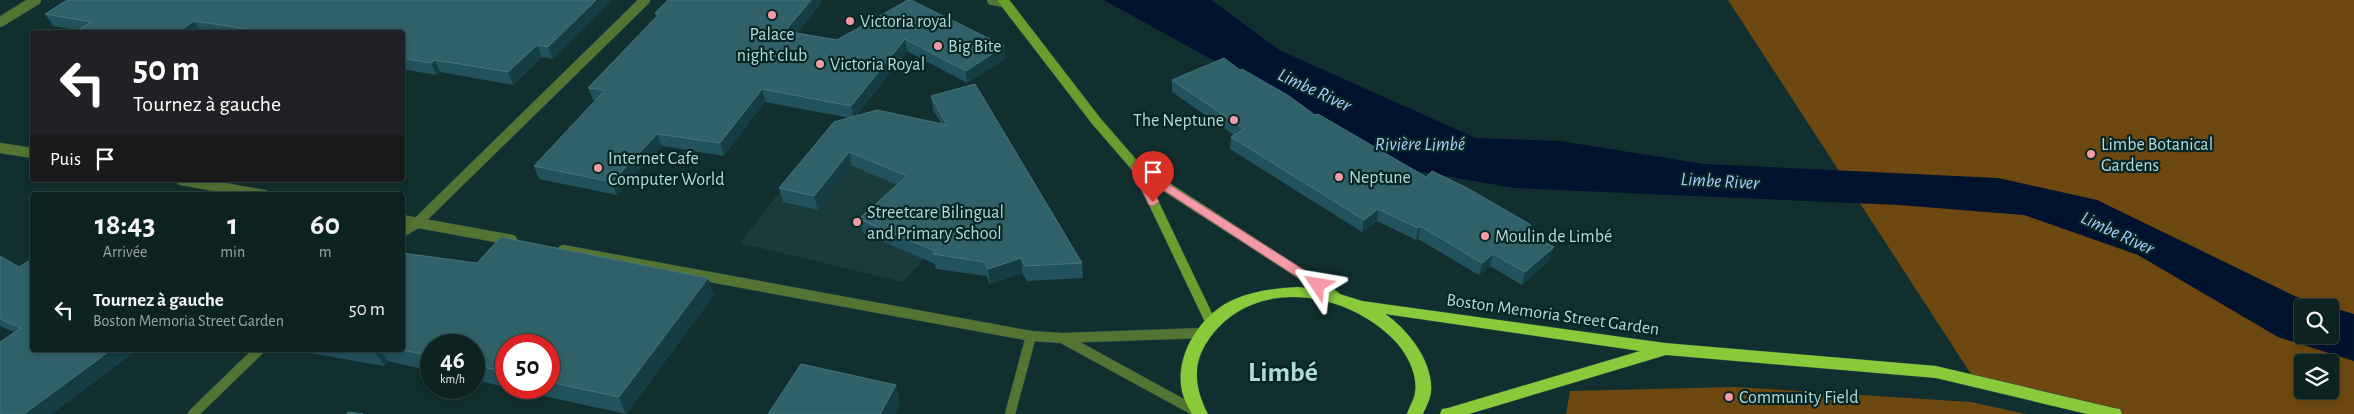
<!DOCTYPE html>
<html lang="fr">
<head>
<meta charset="utf-8">
<style>
	:root { --surface:#0d2322; --page:#1b2f2f; --text:#f1f3f6; --muted:#9aa4a5; --line:#2d4040 }
	body { margin:0; font-family:"Alegreya Sans",sans-serif; background:var(--page); color:var(--text); height:100vh; display:flex; flex-direction:column; font-size:19px; white-space:nowrap }
	* { box-sizing:border-box; margin:0 }
	p { font-size:16px; color:var(--muted) }
	.icon { flex:none; width:28px; height:28px; fill:none; stroke:currentColor; stroke-width:2; stroke-linecap:round; stroke-linejoin:round }
	.map { position:relative; flex:1; overflow:hidden }
	.drawer { position:absolute; left:30px; top:192px; width:375px; height:160px; display:flex; flex-direction:column; background:var(--surface); border-radius:5px; box-shadow:0 2px 8px #0003,0 0 0 1px var(--line) }
	.drawer>* { flex:none }
	.top-card { position:absolute; left:30px; top:30px; width:375px; height:152px; border-radius:5px; box-shadow:0 2px 8px #0003,0 0 0 1px var(--line); background:#202124; color:#fff; overflow:hidden }
	.controls { position:absolute; left:2294px; top:299px; display:grid; gap:10px }
	.controls a { display:grid; place-items:center; width:45px; height:45px; border-radius:5px; background:var(--surface); box-shadow:0 2px 8px #0003,0 0 0 1px var(--line); font-size:25px }
	.speed { position:absolute; left:420px; top:334px; display:flex; gap:10px; font-size:25px; font-weight:700; text-align:center }
	.speed>* { display:grid; place-content:center; width:65px; height:65px; border-radius:50%; background:var(--surface); box-shadow:0 2px 8px #0003,0 0 0 1px var(--line); line-height:1 }
	.speed small { font-size:12px; font-weight:400 }
	.speed .limit { border:8px solid #d22; background:#fff; color:#111 }
	.pin { position:absolute; display:grid; place-items:center; width:42px; height:42px; color:#fff; margin:-51px -21px; border-radius:50% 50% 50% 0; rotate:-45deg; box-shadow:0 0 5px #0007 }
	.pin .icon { rotate:45deg }
	.me { position:absolute; width:55px; margin:-28px; rotate:303deg; stroke-linejoin:round; filter:drop-shadow(0 0 4px #0008) }
	.turn { display:flex; align-items:center; gap:18px; height:105px; padding:0 20px; font-size:22px }
	.turn .icon { width:65px; height:65px; stroke-width:2.5 }
	.turn b { display:block; font-size:35px; line-height:42px }
	.then { display:flex; align-items:center; height:48px; padding:0 20px; background:#0003; gap:10px; font-size:19px }
	.eta { display:flex; justify-content:space-evenly; align-items:center; height:85px; text-align:center }
	.eta b { font-size:30px; font-weight:700; line-height:35px }
	ul { padding:0; list-style:none }
	li { display:flex; align-items:center; gap:15px; height:65px; padding:0 20px }
	li div { flex:1 }
	li b { display:block; font-size:19px }
	li em { font-style:normal }
	.map>svg:first-child { display:block }
	.built { fill:#193b3a }
	.green { fill:#6d4811; fill-rule:evenodd }
	.water { fill:#00132e; fill-rule:evenodd }
	.lines { fill:none; stroke-linecap:round; stroke-linejoin:round }
	.minor-casing { stroke:#2b4b49; stroke-width:11 }
	.tertiary-casing { stroke:#2b4b49; stroke-width:11 }
	.secondary-casing { stroke:#2b4b49; stroke-width:11 }
	.trunk-casing { stroke:#2b4b49; stroke-width:1 }
	.minor { stroke:#537433; stroke-width:10 }
	.tertiary { stroke:#537433; stroke-width:10 }
	.secondary { stroke:#699e2e; stroke-width:10 }
	.trunk { fill:#88ca39; fill-rule:evenodd }
	.wall { fill:#22525b }
	.shaded-wall { fill:#153e43 }
	.building { fill:#316168; stroke:#45747a }
	.route { fill:#f49aa6; stroke:#9f646c }
	.poi-dot { fill:#f49aa6; stroke:#072524; stroke-width:2 }
	.labels { text-anchor:middle; stroke-width:4.5; stroke-linejoin:round; paint-order:stroke }
	.poi-label { font-size:18px; fill:#b1dbd9; stroke:#072524; text-anchor:start }
	.street-label { font-size:18px; fill:#b1dbd9; stroke:#072524 }
	.water-label { font-size:19px; font-style:italic; fill:#a6cffc; stroke:#072524 }
	.town-label { font-size:28px; font-weight:bold; fill:#b1dbd9; stroke:#072524 }
</style>
</head>
<body>
<div class="map">
<svg width="2354" height="414" viewBox="0 0 2354 414">
	<rect width="100%" height="100%" fill="#112f2e"/>
	<!-- built -->
	<path class="built" d="M808,155L859,164L977,200L903,282L740,243Z"/>
	<!-- green -->
	<g class="green">
		<path d="M1728,0H2354V414H2092L1980,388ZM2302,308H2330V335H2302ZM2302,362H2330V390H2302Z"/>
		<path d="M1735,387L1971,402L2026,414H1566L1570,391Z"/>
	</g>
	<!-- water -->
	<path class="water" d="M1104,0H1211L1281,51L1476,138L1560,141L1704,164L1998,178L2097,200L2297,297L2354,314V361L2278,337L2138,255L2024,215L1899,205L1514,188L1411,170ZM2302,308H2330V335H2302Z"/>
	<g class="lines">
		<!-- minor casing -->
		<g class="minor-casing">
			<g id="minor">
				<path d="M992,0L1004,2"/>
				<path d="M0,22L36,0"/>
				<path d="M402,232L417,223L645,0"/>
				<path d="M193,414L259,350"/>
				<path d="M1010,414L1031,336"/>
			</g>
		</g>
		<!-- tertiary casing -->
		<g class="tertiary-casing">
			<g id="tertiary">
				<path d="M0,148L32,153"/>
				<path d="M181,180L264,195"/>
				<path d="M402,220L512,240"/>
				<path d="M563,250L1031,336L1062,338L1199,413"/>
				<path d="M1063,338L1202,333"/>
			</g>
		</g>
		<!-- secondary casing -->
		<g class="secondary-casing">
			<g id="secondary">
				<path d="M1003,0L1097,122L1137,168L1211,323"/>
				<path d="M1137,168L1335,296"/>
			</g>
		</g>
		<!-- trunk casing -->
		<g class="trunk-casing">
			<path id="trunk" d="M1298,287L1330,291L1362,301L1665,343L1936,366L2114,408L2120,409L2122,414H2087L1936,378L1666,355L1469,414H1440L1442,409L1448,408L1640,351L1385,314C1408,329 1434,363 1431,392C1430,400 1426,407 1423,414H1407C1409,407 1414,400 1415,393C1418,374 1407,354 1395,341C1346,290 1253,276 1209,339C1191,364 1195,389 1208,414H1192C1187,405 1182,396 1181,385C1177,351 1203,312 1235,299C1255,291 1276,288 1298,287Z"/>
		</g>
		<!-- minor -->
		<use href="#minor" class="minor"/>
		<!-- tertiary -->
		<use href="#tertiary" class="tertiary"/>
		<!-- secondary -->
		<use href="#secondary" class="secondary"/>
		<!-- trunk -->
		<use href="#trunk" class="trunk"/>
	</g>
	<!-- wall -->
	<g class="wall">
		<path d="M67,0H612L553,59L542,57L513,85L440,72L436,75L402,69V32H74L78,30L53,26L45,14Z"/>
		<path d="M668,0H821L822,2L797,33L837,40L908,0L1005,59L967,83L907,51L856,116L941,123L933,110L931,96L1082,263L1083,278L1027,281L1022,273L990,284L986,276L936,269L935,264L863,233L859,219L897,185L852,166L818,210L783,202L779,188L850,118L765,102L724,156L662,146L617,195L539,179L534,166L595,101L593,100L588,88L656,17L655,13Z"/>
		<path d="M1240,70L1315,115L1529,233L1550,260L1522,285L1490,266L1479,275L1418,239L1416,240L1377,221L1362,232L1230,149L1231,137L1234,135L1172,92V80Z"/>
		<path d="M402,253L477,263L714,295L626,414L507,388H549V345H506V387L474,380V345H431V371L388,361L384,366L304,352L302,350H402Z"/>
		<path d="M0,256L32,350H137L51,414H0L14,332L0,326Z"/>
	</g>
	<!-- shaded-wall -->
	<g class="shaded-wall">
		<path d="M596,0H612L553,59L548,47Z"/>
		<path d="M811,0H821L822,2L788,44L785,31Z"/>
		<path d="M194,21L201,32H178Z"/>
		<path d="M905,39L907,51L854,119L851,106Z"/>
		<path d="M537,45L542,57L513,85L508,72Z"/>
		<path d="M1004,46L1005,59L967,83L966,71Z"/>
		<path d="M435,60L440,72L436,75L431,63Z"/>
		<path d="M762,89L765,102L724,156L720,143Z"/>
		<path d="M657,134L662,146L617,195L612,182Z"/>
		<path d="M849,152L852,166L818,210L814,196Z"/>
		<path d="M1378,209L1377,221L1362,232L1364,220Z"/>
		<path d="M1531,225L1528,238L1524,231Z"/>
		<path d="M1420,226L1418,239L1416,240L1418,228Z"/>
		<path d="M1554,247L1550,260L1522,285L1525,272Z"/>
		<path d="M1493,254L1490,266L1479,275L1482,263Z"/>
		<path d="M1021,258L1022,273L990,284L988,269Z"/>
		<path d="M708,278L714,295L626,414L619,397Z"/>
		<path d="M111,350H137L51,414H24Z"/>
		<path d="M374,350H381L388,361L384,366Z"/>
		<path d="M896,385L900,404L895,414H880Z"/>
	</g>
	<!-- building -->
	<g class="building">
		<path d="M67,0H596L548,47L537,45L508,72L435,60L431,63L402,58V32H268L194,21L178,32H74L92,22L45,14Z"/>
		<path d="M668,0H811L785,31L837,40L908,0H911L1004,46L966,71L905,39L851,106L762,89L720,143L657,134L612,182L534,166L605,90L588,88L659,14L655,13Z"/>
		<path d="M1224,58L1240,70L1242,69L1289,96L1315,115L1318,114L1426,177L1432,171L1469,189L1531,225L1524,231L1554,247L1525,272L1493,254L1482,263L1420,226L1418,228L1378,209L1364,220L1231,137L1244,129L1172,80Z"/>
		<path d="M975,84L1082,263L1025,266L1021,258L988,269L984,262L933,254L935,251L859,219L907,176L849,152L814,196L779,188L834,122L877,110L947,125L931,96Z"/>
		<path d="M501,237L708,278L619,397L549,382V345H506V372L474,365V345H431V356L402,350V253L477,263Z"/>
		<path d="M0,256L19,267L32,259V350H111L24,414H0V342L21,328L0,319Z"/>
		<path d="M801,364L896,385L880,414H768Z"/>
		<path d="M348,412L363,414H347Z"/>
	</g>
	<!-- route -->
	<path class="route" d="M1137,164L1323,282L1324,285L1323,288H1314L1148,180L1159,202L1153,206L1149,205L1131,168Z"/>
	<!-- markers -->
	<g class="poi-dot">
		<circle cx="772" cy="15" r="5"/>
		<circle cx="850" cy="21" r="5"/>
		<circle cx="938" cy="46" r="5"/>
		<circle cx="820" cy="64" r="5"/>
		<circle cx="1234" cy="120" r="5"/>
		<circle cx="2091" cy="154" r="5"/>
		<circle cx="598" cy="168" r="5"/>
		<circle cx="1339" cy="177" r="5"/>
		<circle cx="857" cy="222" r="5"/>
		<circle cx="1485" cy="236" r="5"/>
		<circle cx="1729" cy="397" r="5"/>
	</g>
	<g class="labels">
		<!-- poi labels -->
		<g class="poi-label">
			<text x="860" y="27">Victoria royal</text>
			<text x="772" y="40" text-anchor="middle">Palace<tspan x="772" dy="21">night club</tspan></text>
			<text x="948" y="52">Big Bite</text>
			<text x="830" y="70">Victoria Royal</text>
			<text x="1224" y="126" text-anchor="end">The Neptune</text>
			<text x="2101" y="150">Limbe Botanical<tspan x="2101" dy="21">Gardens</tspan></text>
			<text x="608" y="164">Internet Cafe<tspan x="608" dy="21">Computer World</tspan></text>
			<text x="1349" y="183">Neptune</text>
			<text x="867" y="218">Streetcare Bilingual<tspan x="867" dy="21">and Primary School</tspan></text>
			<text x="1495" y="242">Moulin de Limbé</text>
			<text x="1739" y="403">Community Field</text>
		</g>
		<!-- street labels -->
		<g class="street-label">
			<text transform="translate(1553 314) rotate(8)" y="6">Boston Memoria Street Garden</text>
		</g>
		<!-- water labels -->
		<g class="water-label">
			<text transform="translate(1315 89) rotate(25)" y="7">Limbe River</text>
			<text x="1420" y="150">Rivière Limbé</text>
			<text transform="translate(1720 180) rotate(3)" y="7">Limbe River</text>
			<text transform="translate(2118 232) rotate(25)" y="7">Limbe River</text>
		</g>
		<!-- town labels -->
		<g class="town-label">
			<text x="1283" y="381">Limbé</text>
		</g>
	</g>
</svg>
<div class="controls">
<a><svg class="icon" aria-label="search" viewBox="0 0 24 24"><circle cx="10" cy="10" r="6"/><path d="M15 15l6 6"/></svg></a>
<a><svg class="icon" aria-label="layers" viewBox="0 0 24 24"><path d="M12 4l9 5-9 5-9-5zM3 14l9 5 9-5"/></svg></a>
</div>
<div class="speed"><div>46<small>km/h</small></div><div class="limit">50</div></div>
<div class="pin" style="left:1153px;top:202px;background:#d93025"><svg class="icon" aria-label="arrive" viewBox="0 0 24 24"><path d="M6 21V4h12l-3 4 3 4H6"/></svg></div>
<svg class="me" style="left:1318px;top:285px" viewBox="-20 -20 40 40"><path d="M0-17L14 15 0 8-14 15z" fill="#f49aa6" stroke="#fff" stroke-width="4"/></svg>
<div class="top-card">
<div class="turn"><svg class="icon" aria-label="left" viewBox="0 0 24 24"><path d="M17 20v-9H6M10 6l-5 5 5 5"/></svg><div><b>50 m</b>Tournez à gauche</div></div>
<div class="then">Puis<svg class="icon" aria-label="arrive" viewBox="0 0 24 24"><path d="M6 21V4h12l-3 4 3 4H6"/></svg></div>
</div>
<section class="drawer">
<div class="eta">
<div><b>18:43</b><p>Arrivée</p></div>
<div><b>1</b><p>min</p></div>
<div><b>60</b><p>m</p></div>
</div>
<ul>
<li><svg class="icon" aria-label="left" viewBox="0 0 24 24"><path d="M17 20v-9H6M10 6l-5 5 5 5"/></svg><div><b>Tournez à gauche</b><p>Boston Memoria Street Garden</p></div><em>50 m</em></li>
</ul>
</section>
</div>
</body>
</html>
